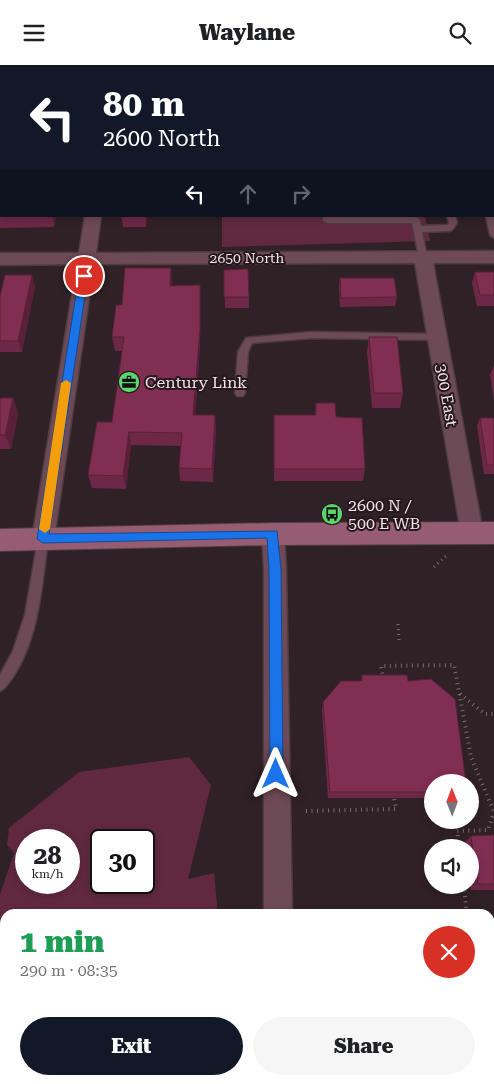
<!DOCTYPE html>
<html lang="en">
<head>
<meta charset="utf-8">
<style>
	:root { --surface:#fff; --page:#f6f6f6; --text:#202124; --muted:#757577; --accent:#111827 }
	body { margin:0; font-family:"Roboto Serif",serif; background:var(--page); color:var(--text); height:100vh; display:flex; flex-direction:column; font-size:19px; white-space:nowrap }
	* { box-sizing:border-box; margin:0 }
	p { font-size:16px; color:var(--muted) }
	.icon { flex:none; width:28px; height:28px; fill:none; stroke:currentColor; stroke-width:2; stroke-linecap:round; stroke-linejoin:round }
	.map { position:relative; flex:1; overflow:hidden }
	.sheet { position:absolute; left:0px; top:844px; width:495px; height:176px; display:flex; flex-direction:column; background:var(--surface); border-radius:15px 15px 0 0; box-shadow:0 2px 8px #0003 }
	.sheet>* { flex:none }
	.top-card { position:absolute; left:0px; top:0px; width:495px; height:152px; box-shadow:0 2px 8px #0003; background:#111827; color:#fff; overflow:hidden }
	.needle { width:32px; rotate:359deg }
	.controls { position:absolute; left:424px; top:709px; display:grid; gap:10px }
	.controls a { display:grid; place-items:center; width:55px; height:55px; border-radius:50%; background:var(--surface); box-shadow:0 2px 8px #0003; font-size:25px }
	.speed { position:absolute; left:15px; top:764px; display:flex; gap:10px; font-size:25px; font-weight:700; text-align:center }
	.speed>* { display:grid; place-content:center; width:65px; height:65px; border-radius:50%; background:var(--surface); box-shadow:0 2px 8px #0003; line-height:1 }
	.speed small { font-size:12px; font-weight:400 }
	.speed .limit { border:2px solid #111; border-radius:8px; background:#fff; color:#111 }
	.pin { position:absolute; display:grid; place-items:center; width:42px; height:42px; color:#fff; margin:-21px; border:2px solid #fff; border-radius:50%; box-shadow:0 1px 5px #0007 }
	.me { position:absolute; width:55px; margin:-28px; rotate:0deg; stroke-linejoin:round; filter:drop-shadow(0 0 4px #0008) }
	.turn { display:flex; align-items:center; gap:18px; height:105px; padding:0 20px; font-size:22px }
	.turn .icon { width:65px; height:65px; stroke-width:2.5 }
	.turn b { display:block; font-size:35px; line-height:42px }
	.lanes { display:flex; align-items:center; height:48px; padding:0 20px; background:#0003; justify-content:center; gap:25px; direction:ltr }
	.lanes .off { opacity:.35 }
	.round { display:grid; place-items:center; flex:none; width:52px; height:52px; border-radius:26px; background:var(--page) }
	.headline { display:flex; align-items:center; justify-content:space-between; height:85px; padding:0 20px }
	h1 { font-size:30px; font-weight:800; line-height:38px; color:#1e9e55 }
	.cta { display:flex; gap:10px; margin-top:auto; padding:10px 20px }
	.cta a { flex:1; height:58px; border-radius:30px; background:var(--accent); color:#fff; font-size:20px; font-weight:800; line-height:58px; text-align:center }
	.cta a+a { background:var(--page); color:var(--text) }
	header { display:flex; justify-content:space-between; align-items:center; height:65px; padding:0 20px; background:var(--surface); font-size:22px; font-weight:800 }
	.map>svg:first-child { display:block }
	.green { fill:#612940; fill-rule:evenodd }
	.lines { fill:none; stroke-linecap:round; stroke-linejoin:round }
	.service-casing { stroke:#4b3c41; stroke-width:3 }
	.minor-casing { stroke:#4b3c41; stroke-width:3 }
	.secondary-casing { stroke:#4b3c41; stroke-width:2 }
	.path-far1 { stroke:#786b6f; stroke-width:3; stroke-dasharray:1 4; stroke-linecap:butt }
	.path { stroke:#786b6f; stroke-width:4; stroke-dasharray:1 4.5; stroke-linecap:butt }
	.service { fill:#6e4956; fill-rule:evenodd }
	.minor { fill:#6e4956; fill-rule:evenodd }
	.secondary { fill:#965c71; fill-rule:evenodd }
	.wall { fill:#6e2847 }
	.shaded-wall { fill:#5a2039 }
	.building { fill:#802e52; stroke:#5a2039 }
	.route { fill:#1a73e8; stroke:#114b97 }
	.slow { fill:#f59e0b }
	.labels { text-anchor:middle; stroke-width:4; stroke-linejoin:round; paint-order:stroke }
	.far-street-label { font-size:14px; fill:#f0e5e9; stroke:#26181d }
	.poi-label { font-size:16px; fill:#f0e5e9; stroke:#26181d; text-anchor:start }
	.street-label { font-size:16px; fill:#f0e5e9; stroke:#26181d }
</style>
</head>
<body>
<header><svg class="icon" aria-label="menu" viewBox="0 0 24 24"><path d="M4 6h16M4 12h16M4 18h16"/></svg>Waylane<svg class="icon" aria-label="search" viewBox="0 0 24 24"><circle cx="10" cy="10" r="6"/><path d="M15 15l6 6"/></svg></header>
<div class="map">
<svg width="494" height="1019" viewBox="0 0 494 1019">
	<rect width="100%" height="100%" fill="#302126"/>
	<!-- green -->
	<g class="green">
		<path d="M135,0H494V18V1Z"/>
		<path d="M222,151H425L430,176L222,182Z"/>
		<path d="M189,692L211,720L188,814L214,808L218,849H5V1015H320L321,1019H0V830L14,788L7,780L9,763L79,707ZM26,775H69V818H26ZM101,775H144V818H101Z"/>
	</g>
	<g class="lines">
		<!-- service casing -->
		<g class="service-casing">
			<g id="service">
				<path d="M494,150V173L490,170L486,151Z"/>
				<path d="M323,151L416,152L420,155L421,161L447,160L449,158L447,151H455L457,158L452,165L449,166L422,167L427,192L423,195L419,192L412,158H327L323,155Z"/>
				<path d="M312,267L437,269L442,272L437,275L312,273L252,278L248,287L245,328L243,331H237L235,328L238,287L246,273Z"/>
				<path d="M43,469L47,471L48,474C42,519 39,573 13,612C9,617 6,623 0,626V610L13,586L25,550L38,474L39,471Z"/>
			</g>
		</g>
		<!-- minor casing -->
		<g class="minor-casing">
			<g id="minor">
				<rect x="0" y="7" width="1" height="8"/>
				<path d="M85,151H101L96,188L494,186V198H433L483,468L480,474L472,477L464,474L461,468L415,198L94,199L54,474L51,480L43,483L35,480L32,474L77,199L0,200V188H79Z"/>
				<path d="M273,460L281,463L284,469L286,504L292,849H264V504L262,469L265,463Z"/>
				<rect x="490" y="952" width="4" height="30"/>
			</g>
		</g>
		<!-- secondary casing -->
		<g class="secondary-casing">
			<path id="secondary" d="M494,457V479L273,480L0,486V464L273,458Z"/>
		</g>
		<!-- path-far1 -->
		<g class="path-far1">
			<path d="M434,502L447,490"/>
			<path d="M398,559L399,575"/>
		</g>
		<!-- path -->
		<g class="path">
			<path d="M383,614L381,601L454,600L471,692L494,747"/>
			<path d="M460,629L485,649H494"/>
			<path d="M306,746L396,744L394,733"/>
			<path d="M459,782L457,766L488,765L494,747"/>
			<path d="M464,820L466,843"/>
		</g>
		<!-- service -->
		<use href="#service" class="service"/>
		<!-- minor -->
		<use href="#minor" class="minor"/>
		<!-- secondary -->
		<use href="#secondary" class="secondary"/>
	</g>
	<!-- wall -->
	<g class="wall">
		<path d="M0,81H1V151H56L54,162L0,163Z"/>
		<path d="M121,151H167L147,152L146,162H123Z"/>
		<path d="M224,205L249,232V243H225Z"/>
		<path d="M475,207H494V241H477L472,218Z"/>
		<path d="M340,213L397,232L395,241L340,242L339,222Z"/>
		<path d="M172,217V221L200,220V280L195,350H215L216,363L213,417L180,416L179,403L181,381L131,380L126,424L92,423L88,410L112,357L122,286H115L112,272L122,240Z"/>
		<path d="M35,221L22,287H0V231Z"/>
		<path d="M369,272L403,328L400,343H372L367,287Z"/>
		<path d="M494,300V336L490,310Z"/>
		<path d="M0,333H13L18,348L11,384H0Z"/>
		<path d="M316,338L336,352L365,404L363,416H274V350H315Z"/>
		<path d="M480,353H494V409H484L477,361Z"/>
		<path d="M362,610L408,616L432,718V733H328L322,645L323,637L361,616Z"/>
		<path d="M494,770V825H471L470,817V782H465L464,778L471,771Z"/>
	</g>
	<!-- shaded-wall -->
	<g class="shaded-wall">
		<path d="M52,151H56L54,162Z"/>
		<path d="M145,151H147L146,162Z"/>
		<path d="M171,203L172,217L171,235L170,221Z"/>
		<path d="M32,210L35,221L22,287L18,276Z"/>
		<path d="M200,220V280L194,363L193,350Z"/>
		<path d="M13,333L18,348L11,384L5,370Z"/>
		<path d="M215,350L216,363L213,417L212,404Z"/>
		<path d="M129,367L131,380L126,424L123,411Z"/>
	</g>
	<!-- building -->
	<g class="building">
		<rect x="0" y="81" width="1" height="69"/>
		<path d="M125,203H171L170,221L200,220V266L193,350H215L212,404L179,403L182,368L129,367L123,411L88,410L97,357H112L124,272H112L116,240H122Z"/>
		<path d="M248,204L249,232H224V205Z"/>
		<path d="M475,207H494V230H480Z"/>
		<path d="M5,210H32L18,276H0V231Z"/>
		<path d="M340,213H394L397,232L341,233Z"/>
		<path d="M369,272H397L403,328H374Z"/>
		<path d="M0,333H13L5,370H0Z"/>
		<path d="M316,338H335L336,352L362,353L365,404H274V350H316Z"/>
		<path d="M480,353H494V400H487Z"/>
		<path d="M362,610H407L408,616L431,614L455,634L466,718H432V727H330L323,637L341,616H362Z"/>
		<path d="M494,770V819H478L471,771Z"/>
	</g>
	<!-- route -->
	<path class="route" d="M84,208L88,211L49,469L277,466L281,504L283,709L281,713L276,715L272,713L270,709L269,504L267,473L43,478L37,474L79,211Z"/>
	<!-- slow -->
	<path class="slow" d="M66,315L71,318L50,464L45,468L39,464L61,318Z"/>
	<!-- icons -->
	<defs>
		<g id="office-disc" transform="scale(1.125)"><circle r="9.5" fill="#5cd56d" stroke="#26181d"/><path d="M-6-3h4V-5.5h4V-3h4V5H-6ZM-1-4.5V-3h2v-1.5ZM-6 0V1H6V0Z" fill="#111"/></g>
		<g id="bus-disc" transform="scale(1.125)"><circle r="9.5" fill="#5cd56d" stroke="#26181d"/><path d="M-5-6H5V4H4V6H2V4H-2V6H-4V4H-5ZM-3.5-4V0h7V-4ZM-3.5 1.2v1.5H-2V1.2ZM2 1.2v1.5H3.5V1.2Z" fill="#111"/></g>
	</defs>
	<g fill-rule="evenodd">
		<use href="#office-disc" x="129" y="317"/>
		<use href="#bus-disc" x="332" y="449"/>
	</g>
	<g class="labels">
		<!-- far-street labels -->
		<g class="far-street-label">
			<text x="247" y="198">2650 North</text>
		</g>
		<!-- poi labels -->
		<g class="poi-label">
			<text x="145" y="323">Century Link</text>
			<text x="348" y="446">2600 N /<tspan x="348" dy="18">500 E WB</tspan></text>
		</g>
		<!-- street labels -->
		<g class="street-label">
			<text transform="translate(447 330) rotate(80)" y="6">300 East</text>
		</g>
	</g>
</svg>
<div class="controls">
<a><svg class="needle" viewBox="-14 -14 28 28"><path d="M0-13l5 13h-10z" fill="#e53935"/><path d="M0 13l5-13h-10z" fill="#757577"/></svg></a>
<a><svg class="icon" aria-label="sound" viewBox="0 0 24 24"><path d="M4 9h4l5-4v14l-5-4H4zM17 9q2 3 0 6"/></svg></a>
</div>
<div class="speed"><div>28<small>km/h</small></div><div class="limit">30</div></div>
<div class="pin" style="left:84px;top:211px;background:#d93025"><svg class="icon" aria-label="arrive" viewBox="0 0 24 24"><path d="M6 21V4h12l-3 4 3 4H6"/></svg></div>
<svg class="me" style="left:276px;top:709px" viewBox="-20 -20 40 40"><path d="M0-17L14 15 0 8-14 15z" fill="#1a73e8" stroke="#fff" stroke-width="4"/></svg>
<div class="top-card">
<div class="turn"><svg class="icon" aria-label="left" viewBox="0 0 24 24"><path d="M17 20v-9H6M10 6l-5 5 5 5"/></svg><div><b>80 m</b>2600 North</div></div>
<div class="lanes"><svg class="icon" aria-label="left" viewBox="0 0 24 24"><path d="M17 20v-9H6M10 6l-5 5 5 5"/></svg><svg class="icon off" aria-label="ahead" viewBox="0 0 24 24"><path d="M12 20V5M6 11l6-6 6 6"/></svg><svg class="icon off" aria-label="right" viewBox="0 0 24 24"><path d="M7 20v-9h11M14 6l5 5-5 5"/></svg></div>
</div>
<section class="sheet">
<div class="headline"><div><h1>1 min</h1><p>290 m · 08:35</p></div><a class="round" style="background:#d93025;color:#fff"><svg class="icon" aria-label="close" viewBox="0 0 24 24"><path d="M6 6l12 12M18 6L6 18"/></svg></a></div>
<div class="cta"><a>Exit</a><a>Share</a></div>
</section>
</div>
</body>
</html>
